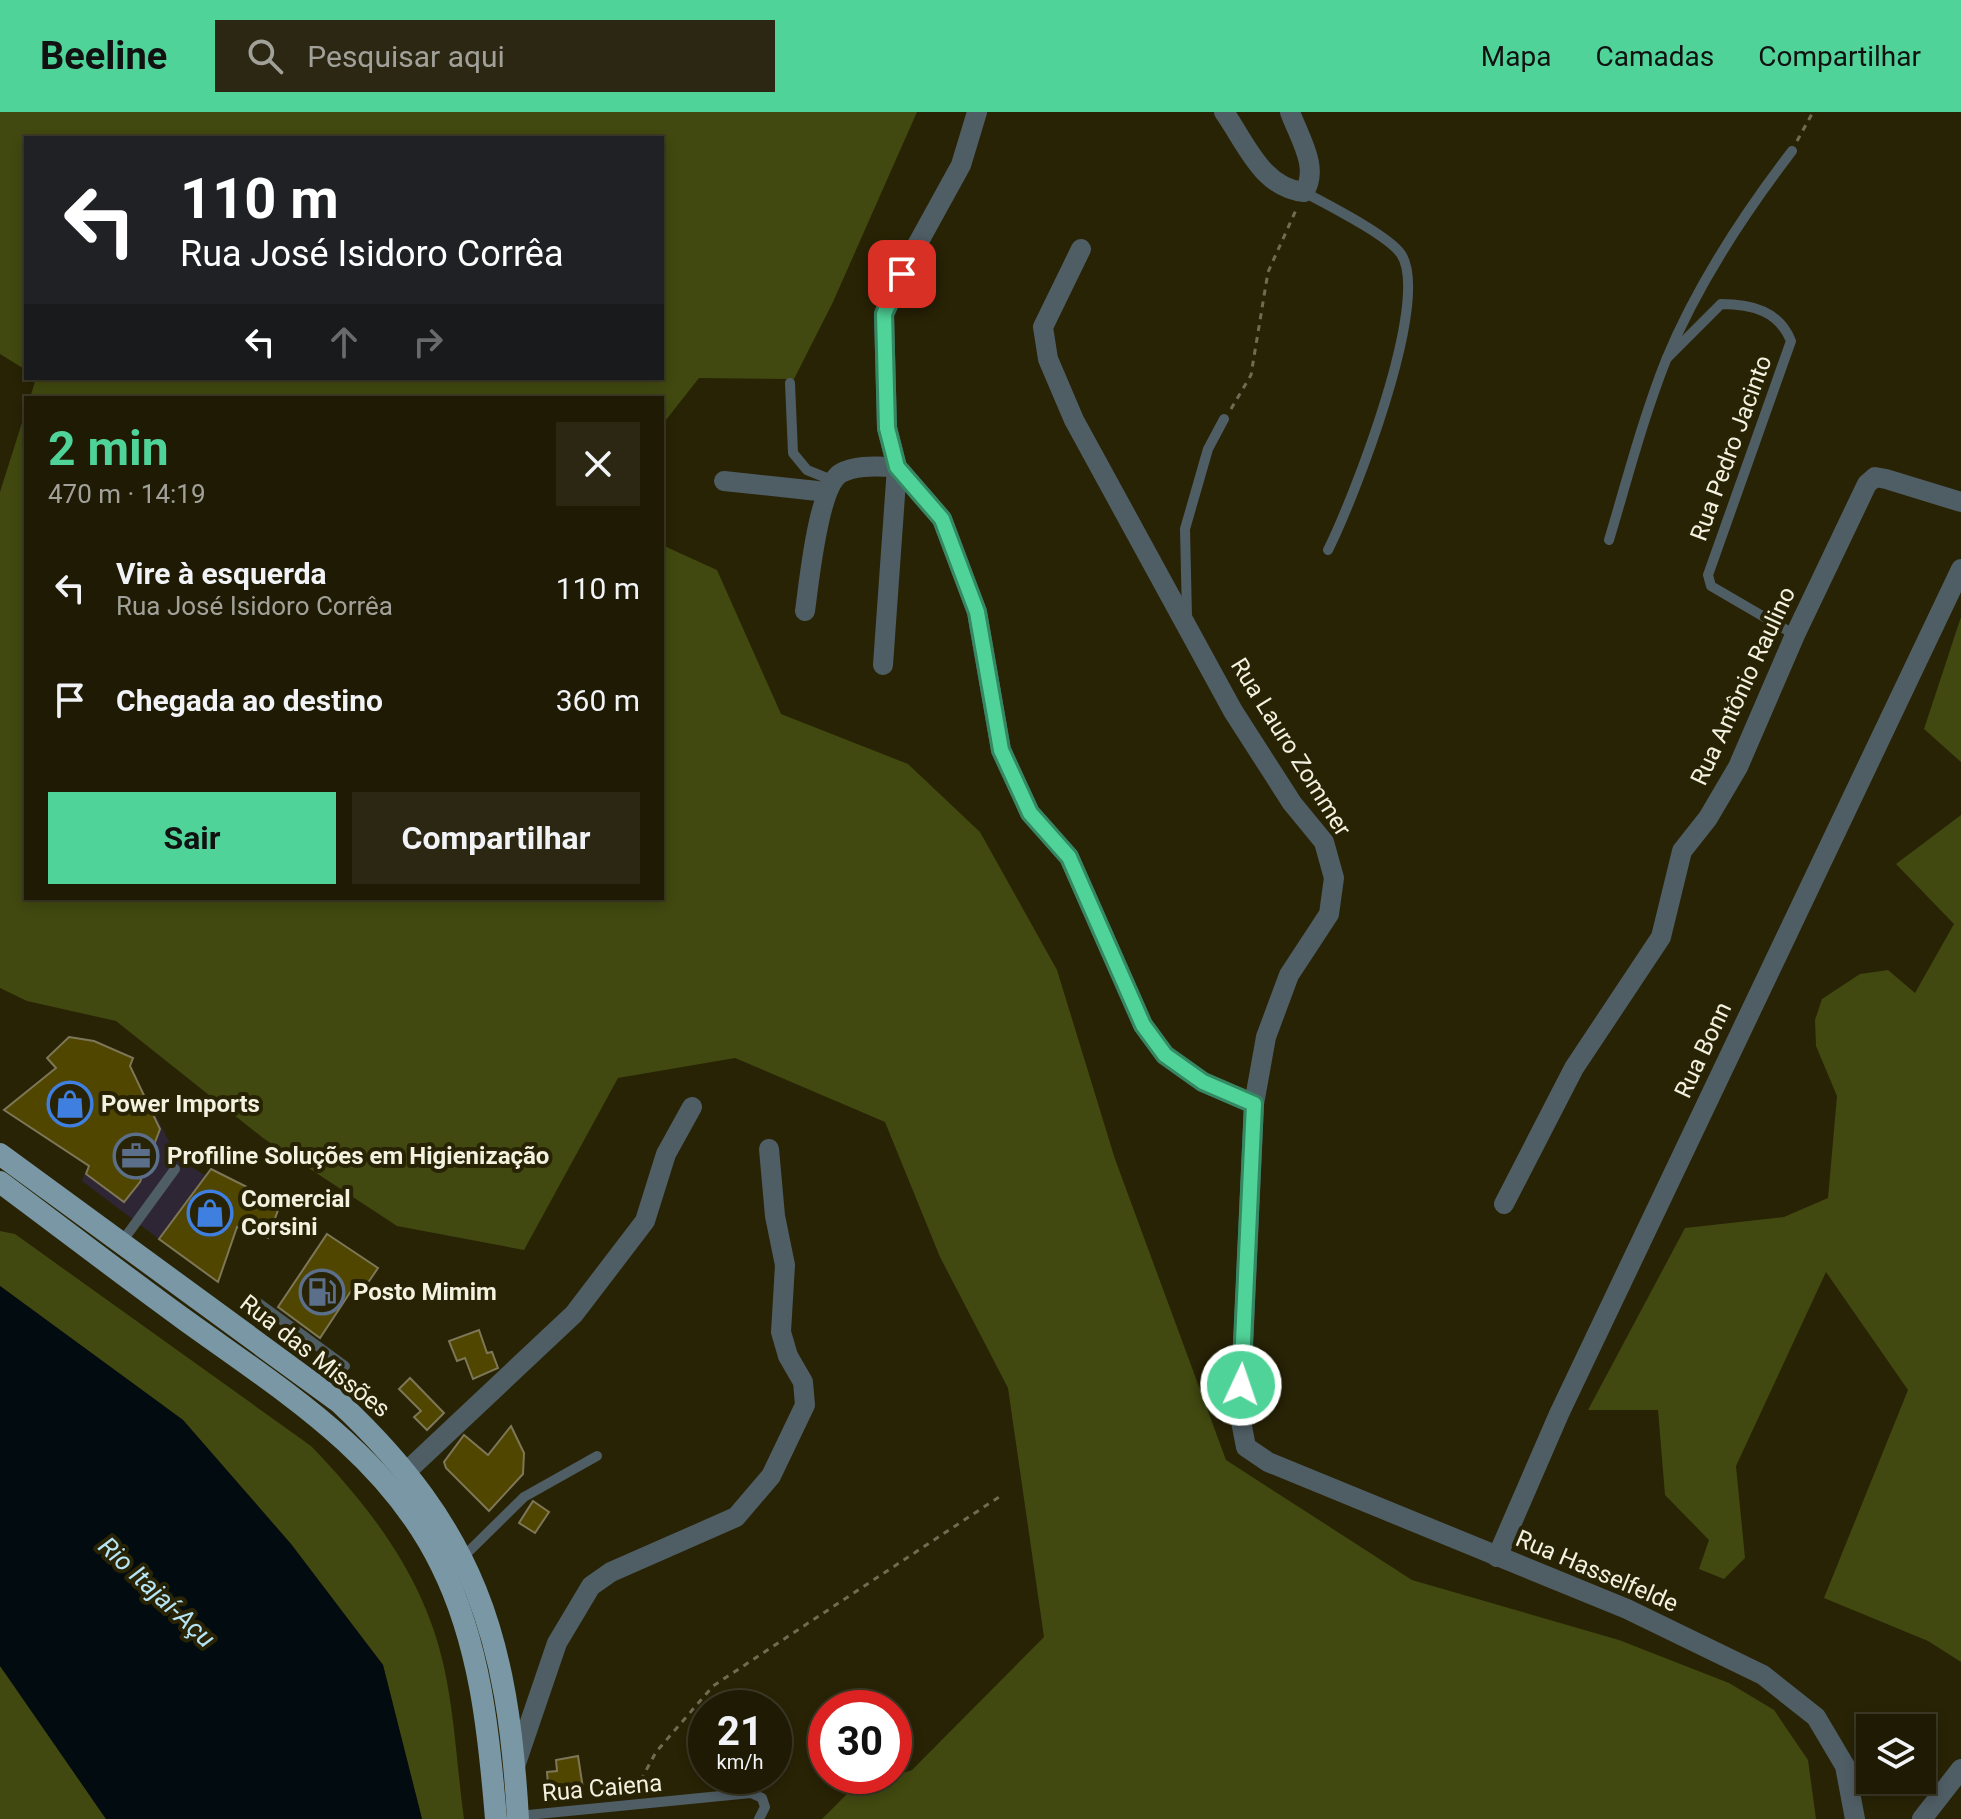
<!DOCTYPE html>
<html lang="pt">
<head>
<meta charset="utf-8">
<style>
	:root { --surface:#1e1a04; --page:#2b2713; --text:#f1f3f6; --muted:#a1a19a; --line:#3c3826; --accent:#50d398 }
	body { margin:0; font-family:Roboto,sans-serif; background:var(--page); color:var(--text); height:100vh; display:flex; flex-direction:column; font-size:30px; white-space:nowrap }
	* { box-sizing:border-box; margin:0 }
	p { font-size:26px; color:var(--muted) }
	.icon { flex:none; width:44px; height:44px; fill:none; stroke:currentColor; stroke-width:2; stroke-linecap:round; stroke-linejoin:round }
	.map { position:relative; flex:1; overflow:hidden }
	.panel { position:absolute; left:24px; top:284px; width:640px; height:504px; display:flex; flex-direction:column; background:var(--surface); border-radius:0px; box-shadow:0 4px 12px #0003,0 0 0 2px var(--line) }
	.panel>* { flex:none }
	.guide { position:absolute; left:24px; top:24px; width:640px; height:244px; border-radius:0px; box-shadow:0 4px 12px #0003,0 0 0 2px var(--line); background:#202124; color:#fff; overflow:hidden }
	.tools { position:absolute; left:1856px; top:1602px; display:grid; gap:16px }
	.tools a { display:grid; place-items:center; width:80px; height:80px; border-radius:0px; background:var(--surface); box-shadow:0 4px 12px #0003,0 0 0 2px var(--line); font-size:40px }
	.speed { position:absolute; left:688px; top:1578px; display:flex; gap:16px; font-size:40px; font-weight:700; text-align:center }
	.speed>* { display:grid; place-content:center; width:104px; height:104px; border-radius:50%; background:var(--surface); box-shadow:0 4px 12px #0003,0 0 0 2px var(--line); line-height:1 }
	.speed small { font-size:20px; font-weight:400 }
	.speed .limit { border:12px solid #d22; background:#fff; color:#111 }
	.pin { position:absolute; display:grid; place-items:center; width:68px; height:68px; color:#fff; margin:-34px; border-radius:16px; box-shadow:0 4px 12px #0006 }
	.me { position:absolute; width:88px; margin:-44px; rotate:3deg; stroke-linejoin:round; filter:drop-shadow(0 0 6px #0008) }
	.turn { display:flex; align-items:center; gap:28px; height:168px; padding:0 24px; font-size:36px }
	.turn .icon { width:104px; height:104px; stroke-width:2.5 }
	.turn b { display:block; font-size:56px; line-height:68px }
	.lanes { display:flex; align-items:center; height:76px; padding:0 24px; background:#0003; justify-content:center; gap:40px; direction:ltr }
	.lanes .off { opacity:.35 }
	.round { display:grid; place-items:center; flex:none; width:84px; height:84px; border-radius:0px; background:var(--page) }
	.headline { display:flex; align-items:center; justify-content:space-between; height:136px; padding:0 24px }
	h1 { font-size:48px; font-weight:700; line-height:60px; color:var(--accent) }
	.action { display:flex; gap:16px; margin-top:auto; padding:16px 24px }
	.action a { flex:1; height:92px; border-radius:0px; background:var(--accent); color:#111; font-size:32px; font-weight:700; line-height:92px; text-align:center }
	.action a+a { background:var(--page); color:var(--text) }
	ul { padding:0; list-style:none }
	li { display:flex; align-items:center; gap:24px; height:112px; padding:0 24px }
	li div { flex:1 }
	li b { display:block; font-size:30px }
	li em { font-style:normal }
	header { display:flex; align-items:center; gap:48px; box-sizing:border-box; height:112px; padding:0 40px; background:var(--accent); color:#111 }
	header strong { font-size:38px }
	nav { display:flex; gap:44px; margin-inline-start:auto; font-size:28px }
	.search { width:560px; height:72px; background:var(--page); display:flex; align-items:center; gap:20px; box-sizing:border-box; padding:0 28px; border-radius:0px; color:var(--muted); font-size:30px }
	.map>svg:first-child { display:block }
	.commercial { fill:#2e2635 }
	.green { fill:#414910 }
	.water { fill:#020c10 }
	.building { fill:#504600; stroke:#7d7758; stroke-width:2 }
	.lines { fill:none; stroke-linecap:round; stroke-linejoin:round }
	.path { stroke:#706c53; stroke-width:3; stroke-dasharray:6 6; stroke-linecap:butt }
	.service { stroke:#4f5d64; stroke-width:10 }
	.minor { stroke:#4f5d64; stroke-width:20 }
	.primary { stroke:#7a97a5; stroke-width:22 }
	.route-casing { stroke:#348963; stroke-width:20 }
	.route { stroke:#50d398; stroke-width:14 }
	.labels { text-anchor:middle; stroke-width:8; stroke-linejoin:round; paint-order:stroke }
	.street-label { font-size:24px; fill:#f3f1df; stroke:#282305 }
	.poi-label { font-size:24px; font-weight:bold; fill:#f3f1df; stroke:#282305; text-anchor:start }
	.water-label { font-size:26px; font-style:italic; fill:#b7e5f5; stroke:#282305 }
</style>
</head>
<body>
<header>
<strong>Beeline</strong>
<div class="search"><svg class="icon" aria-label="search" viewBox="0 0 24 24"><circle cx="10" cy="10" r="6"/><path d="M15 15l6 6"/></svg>Pesquisar aqui</div>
<nav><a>Mapa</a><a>Camadas</a><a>Compartilhar</a></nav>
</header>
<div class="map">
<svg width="1961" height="1707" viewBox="0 0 1961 1707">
	<rect width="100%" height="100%" fill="#282305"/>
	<!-- commercial -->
	<path class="commercial" d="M130,954L172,1035L186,1052L206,1064L159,1127L82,1069Z"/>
	<!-- green -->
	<g class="green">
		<path d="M0,0H917L833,190L794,267L699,266L662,313V286H30L36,266H662V26H26V258L0,242Z"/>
		<path d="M26,298V786H662V433L717,458L781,602L908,652L980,720L1057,858L1115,1047L1226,1348L1412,1468L1619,1528L1729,1571L1774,1598L1808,1648L1816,1707H822L849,1680L912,1658L1044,1525L1008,1276L940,1145L885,1010L735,946L618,966L524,1138L397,1114L263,1026L116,909L27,889L0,876V380Z"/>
		<path d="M1961,505V650L1924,617Z"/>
		<path d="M1961,703V1550L1928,1529L1824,1486L1908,1278L1826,1160L1736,1354L1745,1446L1724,1467L1699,1457L1709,1428L1665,1383L1658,1298H1588L1685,1116L1784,1105L1828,1086L1837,984L1816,934L1815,908L1822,887L1860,862L1888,858L1915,881L1954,812L1896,752Z"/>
		<path d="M0,1119L15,1122L311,1334C372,1397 425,1467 444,1555C455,1605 457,1657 464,1707H422L383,1553L291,1432L183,1308L0,1174Z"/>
		<path d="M0,1554L6,1561L106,1707H0Z"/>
	</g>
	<!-- water -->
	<path class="water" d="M0,1174L183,1308L291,1432L383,1553L422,1707H106L0,1554Z"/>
	<!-- building -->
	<g class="building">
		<path d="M69,925L94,929L133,946L130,954L160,1017L140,1070L124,1090L86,1062L89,1054L4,998L56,956L47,946Z"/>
		<path d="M211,1057L251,1077L247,1087L278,1098L268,1126L237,1115L218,1170L159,1127Z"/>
		<path d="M327,1122L378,1156L363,1178L355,1173L320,1226L278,1195Z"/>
		<path d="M479,1218L487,1241L492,1240L498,1256L473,1267L465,1246L457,1249L449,1229Z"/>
		<path d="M410,1266L444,1301L427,1318L414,1305L421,1299L399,1277Z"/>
		<path d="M511,1314L524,1341L523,1362L489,1399L446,1356L444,1350L464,1323L488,1343Z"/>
		<path d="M533,1389L549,1400L535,1421L519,1411Z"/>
		<path d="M578,1644L584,1683L549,1686L547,1660L557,1659L556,1648Z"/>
	</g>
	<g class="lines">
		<!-- path -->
		<g class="path">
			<path d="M1797,29L1813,0"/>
			<path d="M1231,297L1251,263L1268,160L1296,98"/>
			<path d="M635,1679L656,1640L713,1574L999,1385"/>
		</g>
		<!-- service -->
		<g class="service">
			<path d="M1304,80C1326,92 1388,123 1401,142C1432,188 1353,388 1328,438"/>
			<path d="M1667,246L1721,192C1752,192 1779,199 1791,229L1708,463L1711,474L1795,523"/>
			<path d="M790,271L793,341L807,358L834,369"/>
			<path d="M1609,428C1627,368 1643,306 1666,248C1697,173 1743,103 1792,39"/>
			<path d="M1187,505L1185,417L1208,337L1224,307"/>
			<path d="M121,1131L175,1057"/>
			<path d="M253,1187L345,1254"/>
			<path d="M463,1445L524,1385L597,1344"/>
			<path d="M518,1704L751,1681L762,1686L765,1695L759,1707"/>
		</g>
		<!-- minor -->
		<g class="minor">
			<path d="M977,0L961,53L912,142L884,202L887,316L897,355L942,407L977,500L1001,638L1030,701L1069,745L1143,913L1165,943L1203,970L1254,992"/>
			<path d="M1224,0C1246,31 1262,76 1304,80C1320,56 1299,25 1290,0"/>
			<path d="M1081,137L1043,215L1048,247L1074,308L1233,599L1292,691L1324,730L1334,766L1329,802L1289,863L1266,925L1254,992L1240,1304L1246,1335L1268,1350L1627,1497L1763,1563L1816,1605L1845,1654L1855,1707"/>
			<path d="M724,369L827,380"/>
			<path d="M805,499C809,471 818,374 841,361C858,352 879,355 897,355"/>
			<path d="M883,553L897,355"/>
			<path d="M1504,1092L1574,956L1661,825L1682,739L1708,706L1738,655L1795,523L1867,372L1875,365L1886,367L1961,390"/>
			<path d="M406,1360L574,1202L645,1109L666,1042L692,995"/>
			<path d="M1497,1445L1559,1302L1961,457"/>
			<path d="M514,1657L557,1531L591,1474L611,1460L736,1405L771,1364L805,1293L803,1270L788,1244L781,1220L785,1153L775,1104L769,1037"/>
			<path d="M1922,1707L1961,1657"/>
		</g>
		<!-- primary -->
		<g class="primary">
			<path d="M0,1042L340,1291C475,1418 508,1525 518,1707"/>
			<path d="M0,1070C62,1116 123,1163 185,1208C282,1278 387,1342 441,1453C480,1531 489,1621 496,1707"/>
		</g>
	</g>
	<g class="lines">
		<!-- route casing -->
		<g class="route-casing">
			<path id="route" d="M902,162L884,202L887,316L897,355L942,407L977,500L1001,638L1030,701L1069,745L1143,913L1165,943L1203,970L1254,992L1241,1273"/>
		</g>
		<!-- route -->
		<use href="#route" class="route"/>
	</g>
	<!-- icons -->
	<defs>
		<g id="shop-ring" transform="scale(2.3)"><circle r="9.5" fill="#282305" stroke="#3f7fe0" stroke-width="1.5"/><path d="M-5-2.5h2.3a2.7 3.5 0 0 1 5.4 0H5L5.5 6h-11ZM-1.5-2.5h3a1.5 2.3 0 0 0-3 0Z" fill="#3f7fe0"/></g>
		<g id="office-ring" transform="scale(2.3)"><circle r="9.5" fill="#282305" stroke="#5c6f8a" stroke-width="1.5"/><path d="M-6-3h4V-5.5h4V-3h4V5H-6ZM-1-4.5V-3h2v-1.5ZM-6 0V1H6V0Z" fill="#5c6f8a"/></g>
		<g id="fuel-ring" transform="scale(2.3)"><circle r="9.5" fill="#282305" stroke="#5c6f8a" stroke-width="1.5"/><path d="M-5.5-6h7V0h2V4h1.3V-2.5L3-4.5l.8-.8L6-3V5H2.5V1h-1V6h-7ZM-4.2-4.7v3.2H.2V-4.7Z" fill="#5c6f8a"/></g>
	</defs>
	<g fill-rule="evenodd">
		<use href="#shop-ring" x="70" y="992"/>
		<use href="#office-ring" x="136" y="1044"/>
		<use href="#shop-ring" x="210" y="1101"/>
		<use href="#fuel-ring" x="322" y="1180"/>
	</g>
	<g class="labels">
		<!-- street labels -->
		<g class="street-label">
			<text transform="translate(1731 336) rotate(-70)" y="8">Rua Pedro Jacinto</text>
			<text transform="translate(1743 574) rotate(-65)" y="8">Rua Antônio Raulino</text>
			<text transform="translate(1291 635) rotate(58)" y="8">Rua Lauro Zommer</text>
			<text transform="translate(1703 938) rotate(-65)" y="8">Rua Bonn</text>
			<text transform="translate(315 1244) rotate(38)" y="8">Rua das Missões</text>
			<text transform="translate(1597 1459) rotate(23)" y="8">Rua Hasselfelde</text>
			<text transform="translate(602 1676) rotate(-5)" y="8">Rua Caiena</text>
		</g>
		<!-- poi labels -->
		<g class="poi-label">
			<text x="101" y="1000">Power Imports</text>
			<text x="167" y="1052">Profiline Soluções em Higienização</text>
			<text x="241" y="1095">Comercial<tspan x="241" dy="28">Corsini</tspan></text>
			<text x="353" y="1188">Posto Mimim</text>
		</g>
		<!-- water labels -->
		<g class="water-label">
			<text transform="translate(157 1480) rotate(43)" y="9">Rio Itajaí-Açu</text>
		</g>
	</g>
</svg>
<div class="tools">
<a><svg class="icon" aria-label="layers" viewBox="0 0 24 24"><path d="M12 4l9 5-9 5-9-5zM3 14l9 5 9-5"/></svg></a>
</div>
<div class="speed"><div>21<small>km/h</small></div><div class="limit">30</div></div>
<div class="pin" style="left:902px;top:162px;background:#d93025"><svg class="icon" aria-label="arrive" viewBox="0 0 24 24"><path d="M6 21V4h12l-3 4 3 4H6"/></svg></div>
<svg class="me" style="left:1241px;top:1273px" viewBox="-20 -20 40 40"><circle r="17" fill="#50d398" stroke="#fff" stroke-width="3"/><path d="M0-11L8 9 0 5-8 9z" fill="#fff"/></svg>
<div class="guide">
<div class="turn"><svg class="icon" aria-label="left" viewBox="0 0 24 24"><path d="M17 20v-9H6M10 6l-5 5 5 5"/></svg><div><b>110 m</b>Rua José Isidoro Corrêa</div></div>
<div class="lanes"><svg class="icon" aria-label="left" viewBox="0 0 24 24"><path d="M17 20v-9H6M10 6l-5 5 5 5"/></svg><svg class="icon off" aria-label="ahead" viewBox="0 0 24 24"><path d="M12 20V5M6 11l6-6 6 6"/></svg><svg class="icon off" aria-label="right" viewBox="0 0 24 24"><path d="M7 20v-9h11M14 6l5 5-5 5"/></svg></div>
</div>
<section class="panel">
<div class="headline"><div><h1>2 min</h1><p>470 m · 14:19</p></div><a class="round"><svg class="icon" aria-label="close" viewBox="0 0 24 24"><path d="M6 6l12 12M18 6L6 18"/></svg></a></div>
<ul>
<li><svg class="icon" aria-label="left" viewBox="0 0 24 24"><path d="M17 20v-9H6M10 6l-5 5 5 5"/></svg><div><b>Vire à esquerda</b><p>Rua José Isidoro Corrêa</p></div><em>110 m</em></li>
<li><svg class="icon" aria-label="arrive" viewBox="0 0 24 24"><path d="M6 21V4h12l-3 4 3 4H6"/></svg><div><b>Chegada ao destino</b></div><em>360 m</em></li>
</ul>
<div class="action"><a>Sair</a><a>Compartilhar</a></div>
</section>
</div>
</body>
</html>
